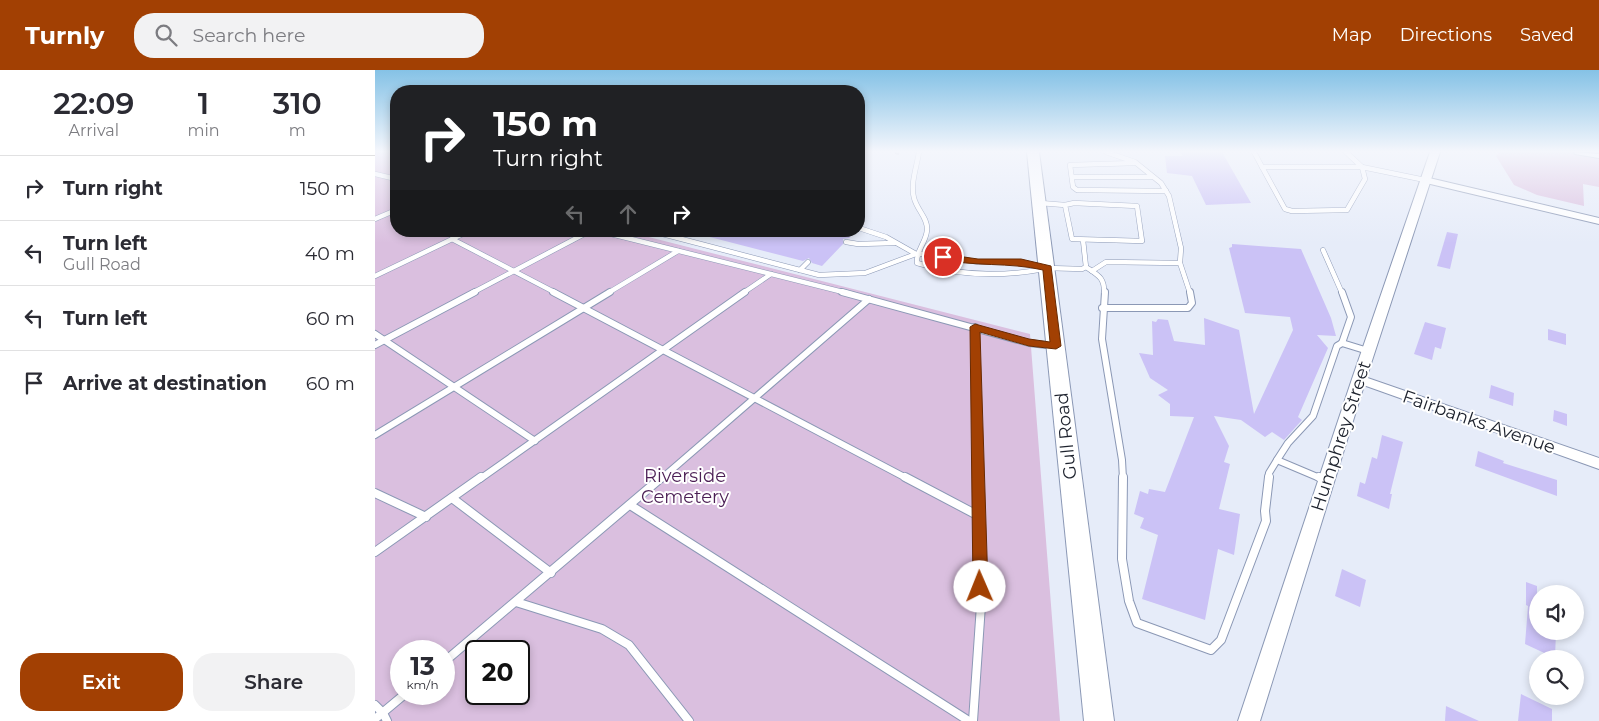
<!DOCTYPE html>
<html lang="en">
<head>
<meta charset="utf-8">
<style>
	:root { --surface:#fff; --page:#f2f2f3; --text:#2b2b33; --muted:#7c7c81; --line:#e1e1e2; --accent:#a24003 }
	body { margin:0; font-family:Montserrat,sans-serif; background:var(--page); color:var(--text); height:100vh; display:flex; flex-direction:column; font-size:19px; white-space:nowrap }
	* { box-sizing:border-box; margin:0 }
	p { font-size:16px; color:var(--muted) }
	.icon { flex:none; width:28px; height:28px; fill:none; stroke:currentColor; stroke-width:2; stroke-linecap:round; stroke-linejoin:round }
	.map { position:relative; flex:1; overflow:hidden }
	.details { display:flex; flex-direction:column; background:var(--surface); width:375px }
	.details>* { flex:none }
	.hud { position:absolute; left:15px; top:15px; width:475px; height:152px; border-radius:20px; box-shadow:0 2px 8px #0003; background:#202124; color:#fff; overflow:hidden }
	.buttons { position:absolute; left:1154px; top:515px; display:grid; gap:10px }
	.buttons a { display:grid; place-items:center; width:55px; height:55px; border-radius:50%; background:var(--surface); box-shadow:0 2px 8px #0003; font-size:25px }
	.speed { position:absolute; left:15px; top:570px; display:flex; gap:10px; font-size:25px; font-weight:700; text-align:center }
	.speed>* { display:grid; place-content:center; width:65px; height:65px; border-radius:50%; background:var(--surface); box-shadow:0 2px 8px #0003; line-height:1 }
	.speed small { font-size:12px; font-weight:400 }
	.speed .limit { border:2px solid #111; border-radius:8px; background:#fff; color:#111 }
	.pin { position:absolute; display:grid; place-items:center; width:42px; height:42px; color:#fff; margin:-21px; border:2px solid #fff; border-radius:50%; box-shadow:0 1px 5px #0007 }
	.me { position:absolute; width:55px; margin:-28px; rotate:359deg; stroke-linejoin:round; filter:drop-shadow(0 0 4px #0008) }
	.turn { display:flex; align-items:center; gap:18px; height:105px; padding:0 20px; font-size:22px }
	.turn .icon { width:65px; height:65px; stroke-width:2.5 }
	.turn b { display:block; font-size:35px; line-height:42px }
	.lanes { display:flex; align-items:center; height:48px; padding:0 20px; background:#0003; justify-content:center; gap:25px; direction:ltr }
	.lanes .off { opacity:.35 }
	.eta { display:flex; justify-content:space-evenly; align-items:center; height:85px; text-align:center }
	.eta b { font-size:30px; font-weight:600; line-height:35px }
	.button { display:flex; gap:10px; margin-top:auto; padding:10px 20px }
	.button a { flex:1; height:58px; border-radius:20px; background:var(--accent); color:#fff; font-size:20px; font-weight:600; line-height:58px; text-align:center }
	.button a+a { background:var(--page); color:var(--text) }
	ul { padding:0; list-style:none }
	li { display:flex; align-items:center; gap:15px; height:65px; padding:0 20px; border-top:1px solid var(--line) }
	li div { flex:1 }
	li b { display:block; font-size:19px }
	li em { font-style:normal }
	header { display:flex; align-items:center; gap:30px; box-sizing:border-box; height:70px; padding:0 25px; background:var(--accent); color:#fff }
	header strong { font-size:24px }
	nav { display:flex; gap:28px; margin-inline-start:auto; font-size:18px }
	.search { width:350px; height:45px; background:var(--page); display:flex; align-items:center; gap:12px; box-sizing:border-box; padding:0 18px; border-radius:20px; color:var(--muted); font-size:19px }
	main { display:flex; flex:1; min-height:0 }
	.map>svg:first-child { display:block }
	.green { fill:#dabfdf; fill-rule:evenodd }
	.building { fill:#cbc2f6 }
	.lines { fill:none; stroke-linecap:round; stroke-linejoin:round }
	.service-far2-casing { stroke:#8b98b5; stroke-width:5.5 }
	.service-far1-casing { stroke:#8b98b5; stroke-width:8 }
	.service-casing { stroke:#8b98b5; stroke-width:10 }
	.minor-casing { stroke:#8b98b5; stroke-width:2 }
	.tertiary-casing { stroke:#8b98b5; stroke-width:2 }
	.primary-casing { stroke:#8b98b5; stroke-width:2 }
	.path { stroke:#8a909c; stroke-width:2; stroke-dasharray:4 2; stroke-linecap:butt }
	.service-far2 { stroke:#fff; stroke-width:4.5 }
	.service-far1 { stroke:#fff; stroke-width:6 }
	.service { stroke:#fff; stroke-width:8 }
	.minor { fill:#fff; fill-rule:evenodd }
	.tertiary { fill:#fff; fill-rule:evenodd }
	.primary { fill:#fff; fill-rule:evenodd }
	.route { fill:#a24003; stroke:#692a02 }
	.labels { text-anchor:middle; stroke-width:4; stroke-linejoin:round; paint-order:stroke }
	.street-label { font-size:18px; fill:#1d222d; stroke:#fff }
	.park-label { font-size:18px; fill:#4c1f55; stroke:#fff }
</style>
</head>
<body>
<header>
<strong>Turnly</strong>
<div class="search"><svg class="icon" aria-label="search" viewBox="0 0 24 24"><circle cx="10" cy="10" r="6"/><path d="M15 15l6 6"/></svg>Search here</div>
<nav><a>Map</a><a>Directions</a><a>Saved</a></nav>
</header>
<main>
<section class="details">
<div class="eta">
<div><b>22:09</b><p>Arrival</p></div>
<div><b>1</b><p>min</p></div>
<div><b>310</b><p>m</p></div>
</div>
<ul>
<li><svg class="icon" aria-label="right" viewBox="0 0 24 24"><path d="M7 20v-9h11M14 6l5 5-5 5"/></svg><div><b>Turn right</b></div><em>150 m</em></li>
<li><svg class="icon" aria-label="left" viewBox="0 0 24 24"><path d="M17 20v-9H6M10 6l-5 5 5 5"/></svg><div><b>Turn left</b><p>Gull Road</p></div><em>40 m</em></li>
<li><svg class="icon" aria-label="left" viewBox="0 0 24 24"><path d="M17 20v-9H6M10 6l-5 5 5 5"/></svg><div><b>Turn left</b></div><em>60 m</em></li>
<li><svg class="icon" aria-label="arrive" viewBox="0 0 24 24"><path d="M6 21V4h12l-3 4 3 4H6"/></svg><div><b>Arrive at destination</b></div><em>60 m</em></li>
</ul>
<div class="button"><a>Exit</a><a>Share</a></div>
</section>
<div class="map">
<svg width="1224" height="651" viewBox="0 0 1224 651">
	<rect width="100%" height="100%" fill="#e6ecf9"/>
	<!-- green -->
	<g class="green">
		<path d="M0,82H21V161H250L655,264L685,651H0ZM26,581H69V624H26ZM101,581H144V624H101Z"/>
		<path d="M1125,82H1224V117L1208,114L1209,136L1162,125L1139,115L1121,86Z"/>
	</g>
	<!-- building -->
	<g class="building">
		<path d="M806,82H847L876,133L831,135L817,106L792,103L790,86H808Z"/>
		<path d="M327,161H467L478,164L474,168L468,169V174L447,196L437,193L434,188L428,191L327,165Z"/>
		<path d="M1072,162L1083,164L1075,199L1062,196Z"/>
		<path d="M857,174L926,179L956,248L961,266L942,265L953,278L923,347L927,350L909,370L897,362L890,367L866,350L839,346L854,376L849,392L855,394L844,439L865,444L859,485L843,479L830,550L767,529L783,465L765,458L769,448L759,444L765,421L773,424L774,419L790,422L819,347L795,346V334L783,325L793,320L775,308L764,283L778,285L777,251L781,252L783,249L793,250L799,271L830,275L829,248L864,260L879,344L918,260L915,247L870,243L854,178L857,177Z"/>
		<path d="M1050,252L1071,258L1066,279L1060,277L1057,290L1039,284Z"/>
		<path d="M1173,259L1191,264V275L1173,270Z"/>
		<path d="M1116,315L1139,323L1138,336L1114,328Z"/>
		<path d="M1179,340L1192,344V356L1178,351Z"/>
		<path d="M1007,365L1028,372L1015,424H1017L1014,439L982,426L985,412L990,414L997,387L1002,389Z"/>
		<path d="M1103,381L1129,391L1128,393L1182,410V426L1100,396Z"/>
		<path d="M967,499L991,510L985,537L960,526Z"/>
		<path d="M1151,512L1162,516V561H1181L1180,588L1150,574L1153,536L1151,535Z"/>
		<path d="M1146,624L1177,639V651H1143Z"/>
		<path d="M1071,636L1104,651H1070Z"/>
	</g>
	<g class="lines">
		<!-- service-far2 casing -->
		<g class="service-far2-casing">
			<g id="service-far2">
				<path d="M544,82C542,96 535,114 539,128C542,140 553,148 552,160C551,173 541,180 542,193C584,206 626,207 669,199"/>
				<path d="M731,82L760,92L786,113L794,126L806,178L805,193L815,223"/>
				<path d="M879,82L887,97H987L1050,110"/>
				<path d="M760,93L695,95L698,117L702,120L791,121"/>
				<path d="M887,97L910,139L917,141L972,140L990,109L987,97L971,82"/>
				<path d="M0,104L21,109"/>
				<path d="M697,107H778"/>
				<path d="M665,133L690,135"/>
				<path d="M699,133L762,136L767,171L697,169L690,135Z"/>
				<path d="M0,149L21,140"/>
				<path d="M484,158L511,167L541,184"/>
				<path d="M224,161L472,223"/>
				<path d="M276,161L444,205L490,203L541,184H554L603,192H646L672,198L707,199L711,197L708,170"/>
				<path d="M77,169L181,223"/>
				<path d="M471,172L483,174L520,173"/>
				<path d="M948,180L967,223"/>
				<path d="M711,197C723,205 730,208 729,223"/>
				<path d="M425,200L433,192"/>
				<path d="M717,201L731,192L805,193"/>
				<path d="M0,206L94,161"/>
				<path d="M97,223L215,161"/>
				<path d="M233,223L303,181"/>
				<path d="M368,223L396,204"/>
			</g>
		</g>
		<!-- service-far1 casing -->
		<g class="service-far1-casing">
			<g id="service-far1">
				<path d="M178,222L533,409"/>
				<path d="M467,222L654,273L680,276"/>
				<path d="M730,222L727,269L747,390L748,409"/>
				<path d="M967,222L976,247L967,273"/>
				<path d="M727,238H813L817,233L815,222"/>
				<path d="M600,257L603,409"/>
				<path d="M0,264L160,371"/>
				<path d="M0,275L100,222"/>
				<path d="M0,365L235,222"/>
				<path d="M902,390L913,373L938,346L962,276L967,273L993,281"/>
				<path d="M105,409L370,222"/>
				<path d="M286,409L494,229"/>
				<path d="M893,409L894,403L902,390L947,409"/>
			</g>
		</g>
		<!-- service casing -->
		<g class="service-casing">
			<g id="service">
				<path d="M530,407L604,446"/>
				<path d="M748,407L747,489L754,531L762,553L836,580L846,570L891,451L890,441L894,407"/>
				<path d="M944,407L951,410"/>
				<path d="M0,423L51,447"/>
				<path d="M77,428L176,503"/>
				<path d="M255,435L594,651"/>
				<path d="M0,482L106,407"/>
				<path d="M141,532L227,559L254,575L314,651"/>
				<path d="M69,592L287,407"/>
				<path d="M0,635L8,643L12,651"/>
				<path d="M0,649L30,624"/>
				<path d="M598,651L606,535L603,407"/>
			</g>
		</g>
		<!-- minor casing -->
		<g class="minor-casing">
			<g id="minor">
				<path d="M1199,82L1224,84V88L1200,84Z"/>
				<path d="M1050,107L1224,148V154L1047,112V108Z"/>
				<path d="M984,305L1224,388V399L980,312L978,309Z"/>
			</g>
		</g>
		<!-- tertiary casing -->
		<g class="tertiary-casing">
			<path id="tertiary" d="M1055,82H1065L991,309L885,651H863L977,309Z"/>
		</g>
		<!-- primary casing -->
		<g class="primary-casing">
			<path id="primary" d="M652,82H664L739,651H709Z"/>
		</g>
		<!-- path -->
		<path class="path" d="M520,83L526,84"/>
		<!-- service-far2 -->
		<use href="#service-far2" class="service-far2"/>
		<!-- service-far1 -->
		<use href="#service-far1" class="service-far1"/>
		<!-- service -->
		<use href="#service" class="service"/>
		<!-- minor -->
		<use href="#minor" class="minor"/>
		<!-- tertiary -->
		<use href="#tertiary" class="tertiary"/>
		<!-- primary -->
		<use href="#primary" class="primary"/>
	</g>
	<!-- sky -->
	<linearGradient id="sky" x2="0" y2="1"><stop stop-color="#85c2e6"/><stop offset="0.47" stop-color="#f4f6fc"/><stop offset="1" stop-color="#f4f6fc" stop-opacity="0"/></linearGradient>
	<rect width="1224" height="173" fill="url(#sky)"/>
	<!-- route -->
	<path class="route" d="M568,184L603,189H646L676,196L686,276L681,279L654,276L605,262L613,517L610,522L605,524L600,522L598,517L595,257L600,254L654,269L675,272L668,201V200C634,192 599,197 565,189L564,187Z"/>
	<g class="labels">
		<!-- street labels -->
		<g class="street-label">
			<text transform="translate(1104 352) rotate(19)" y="6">Fairbanks Avenue</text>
			<text transform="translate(691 366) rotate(-96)" y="6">Gull Road</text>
			<text transform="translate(966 366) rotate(-72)" y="6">Humphrey Street</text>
		</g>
		<!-- park labels -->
		<g class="park-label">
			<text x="310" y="412">Riverside<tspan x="310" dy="21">Cemetery</tspan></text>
		</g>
	</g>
</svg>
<div class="buttons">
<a><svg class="icon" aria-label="sound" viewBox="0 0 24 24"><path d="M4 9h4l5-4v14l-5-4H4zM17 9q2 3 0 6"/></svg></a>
<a><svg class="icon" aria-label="search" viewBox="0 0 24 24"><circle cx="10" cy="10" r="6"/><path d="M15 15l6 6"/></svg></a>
</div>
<div class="speed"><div>13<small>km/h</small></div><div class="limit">20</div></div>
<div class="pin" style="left:568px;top:187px;background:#d93025"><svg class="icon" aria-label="arrive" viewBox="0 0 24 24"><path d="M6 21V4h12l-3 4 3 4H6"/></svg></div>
<svg class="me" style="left:605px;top:517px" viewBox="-20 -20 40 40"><circle r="19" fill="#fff"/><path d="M0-13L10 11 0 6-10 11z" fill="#a24003"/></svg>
<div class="hud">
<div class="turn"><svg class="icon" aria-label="right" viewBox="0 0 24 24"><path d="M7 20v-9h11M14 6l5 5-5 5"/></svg><div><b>150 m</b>Turn right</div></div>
<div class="lanes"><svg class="icon off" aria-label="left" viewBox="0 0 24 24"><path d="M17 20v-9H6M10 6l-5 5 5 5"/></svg><svg class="icon off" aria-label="ahead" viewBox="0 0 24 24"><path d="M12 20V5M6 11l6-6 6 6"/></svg><svg class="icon" aria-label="right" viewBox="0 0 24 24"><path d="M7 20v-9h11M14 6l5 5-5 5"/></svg></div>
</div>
</div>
</main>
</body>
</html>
